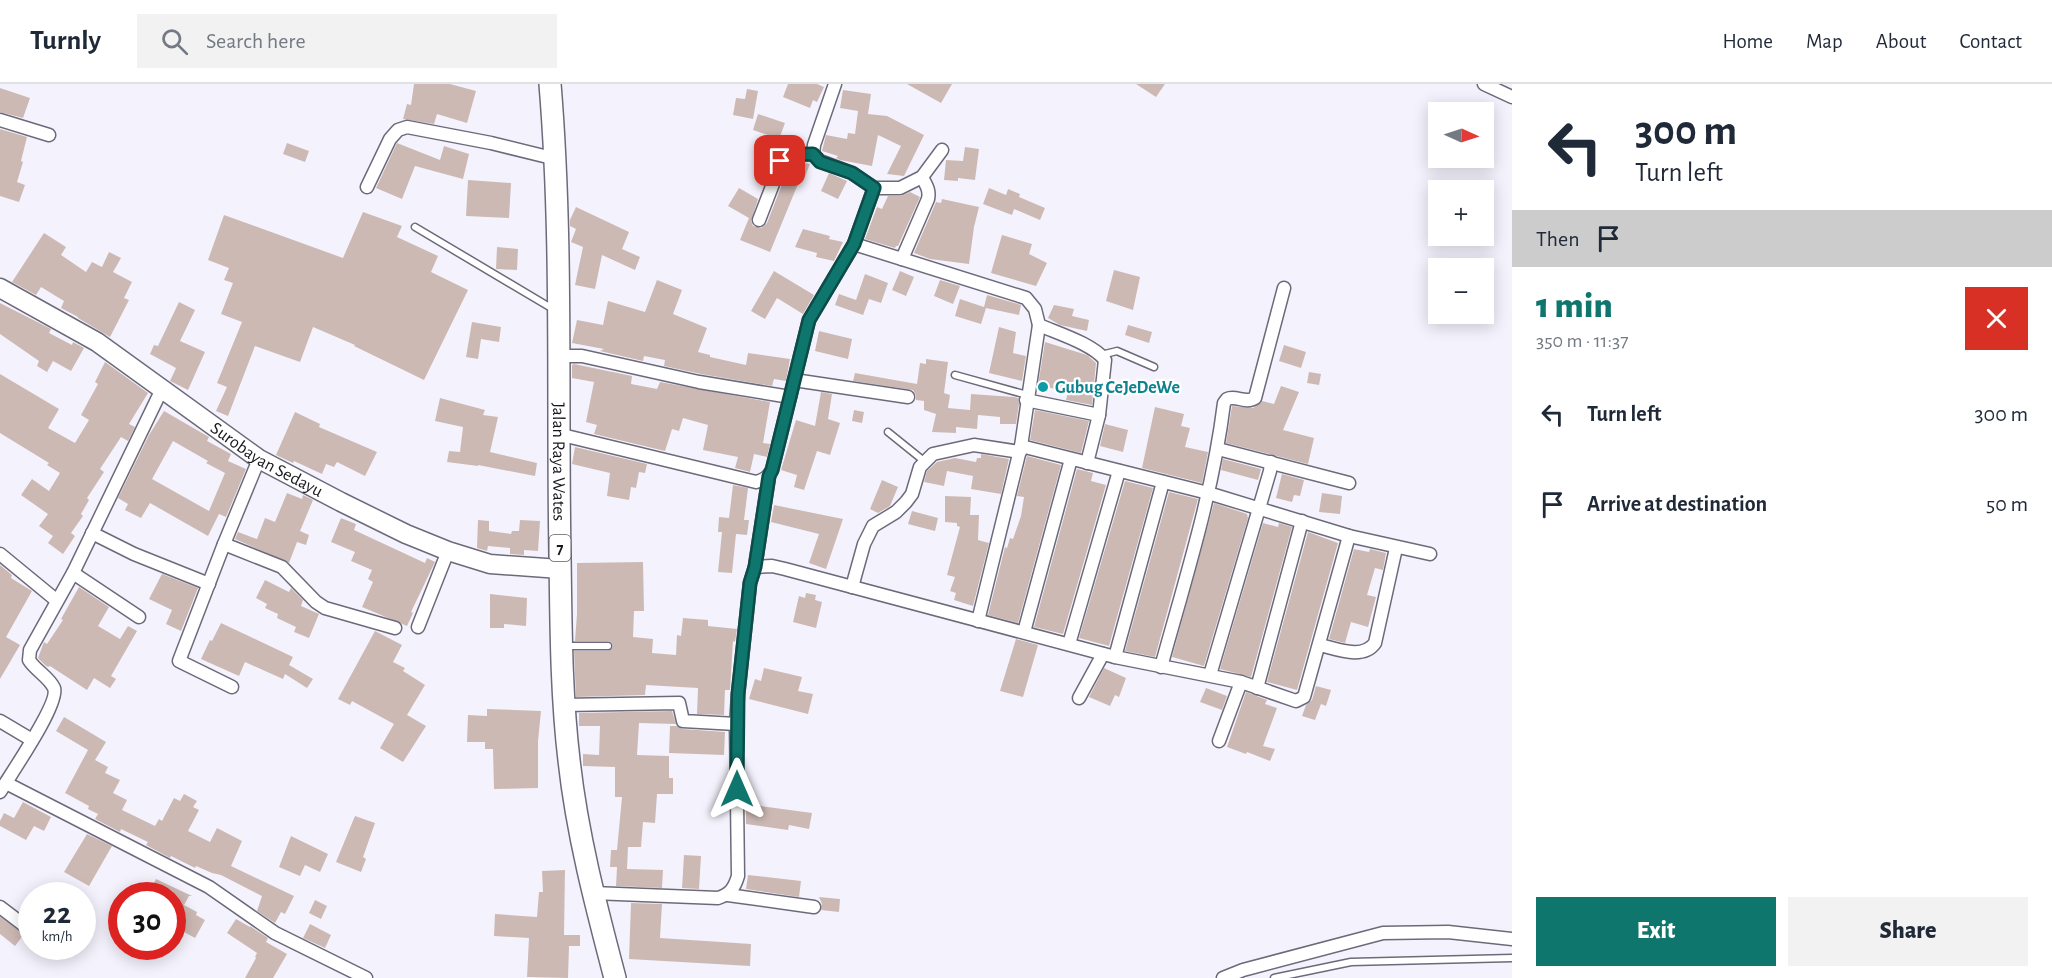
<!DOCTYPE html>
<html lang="en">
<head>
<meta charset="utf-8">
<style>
	:root { --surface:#fff; --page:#f2f2f3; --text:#1f2937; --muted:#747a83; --line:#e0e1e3; --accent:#0f766e }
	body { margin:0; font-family:"Alegreya Sans",sans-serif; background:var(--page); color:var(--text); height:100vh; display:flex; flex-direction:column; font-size:22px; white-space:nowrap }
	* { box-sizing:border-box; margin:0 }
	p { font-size:20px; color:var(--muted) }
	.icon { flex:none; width:33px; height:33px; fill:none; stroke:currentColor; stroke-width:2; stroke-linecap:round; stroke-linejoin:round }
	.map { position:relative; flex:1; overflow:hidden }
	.details { display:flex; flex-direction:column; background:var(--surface); width:540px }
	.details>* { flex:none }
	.banner { background:#fff; color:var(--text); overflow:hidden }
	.needle { width:39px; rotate:93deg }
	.tools { position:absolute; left:1428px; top:18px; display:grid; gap:12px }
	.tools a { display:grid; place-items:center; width:66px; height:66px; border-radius:0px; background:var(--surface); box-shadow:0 3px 15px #0003; font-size:30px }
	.speed { position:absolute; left:18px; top:798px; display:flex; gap:12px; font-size:30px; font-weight:700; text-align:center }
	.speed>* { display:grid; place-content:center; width:78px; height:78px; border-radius:50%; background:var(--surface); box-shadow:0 3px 15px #0003; line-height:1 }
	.speed small { font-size:15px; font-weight:400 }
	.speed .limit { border:9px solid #d22; background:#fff; color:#111 }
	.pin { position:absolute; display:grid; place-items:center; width:51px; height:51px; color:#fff; margin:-26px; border-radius:12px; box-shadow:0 3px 9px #0006 }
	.me { position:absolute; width:66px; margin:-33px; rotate:0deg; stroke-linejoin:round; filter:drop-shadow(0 0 4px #0008) }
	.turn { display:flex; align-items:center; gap:21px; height:126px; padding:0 24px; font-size:27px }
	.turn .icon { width:78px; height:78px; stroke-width:2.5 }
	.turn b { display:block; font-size:42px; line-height:51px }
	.then { display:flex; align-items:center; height:57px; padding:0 24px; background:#0003; gap:12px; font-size:22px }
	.round { display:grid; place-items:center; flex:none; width:63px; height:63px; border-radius:0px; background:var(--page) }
	.head { display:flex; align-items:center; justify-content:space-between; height:102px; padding:0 24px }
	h1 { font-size:36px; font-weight:800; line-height:45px; color:var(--accent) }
	.primary-button { display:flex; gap:12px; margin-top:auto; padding:12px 24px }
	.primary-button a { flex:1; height:69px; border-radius:0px; background:var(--accent); color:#fff; font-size:24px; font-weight:800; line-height:69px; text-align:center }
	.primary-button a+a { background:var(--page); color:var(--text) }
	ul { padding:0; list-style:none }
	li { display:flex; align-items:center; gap:18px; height:90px; padding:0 24px }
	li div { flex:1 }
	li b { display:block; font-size:22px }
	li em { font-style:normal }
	header { display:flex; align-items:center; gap:36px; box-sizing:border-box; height:84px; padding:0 30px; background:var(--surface); border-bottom:2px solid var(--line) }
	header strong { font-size:28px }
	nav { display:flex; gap:33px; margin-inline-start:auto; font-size:21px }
	.search { width:420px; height:54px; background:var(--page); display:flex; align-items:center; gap:15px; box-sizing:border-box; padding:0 21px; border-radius:0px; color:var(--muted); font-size:22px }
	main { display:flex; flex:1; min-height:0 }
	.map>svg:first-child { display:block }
	.building { fill:#cdb9b4; fill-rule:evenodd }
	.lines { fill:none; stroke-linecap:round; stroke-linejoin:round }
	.service-casing { stroke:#6c6a7a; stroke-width:9 }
	.minor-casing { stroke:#6c6a7a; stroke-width:15 }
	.secondary-casing { stroke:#6c6a7a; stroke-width:21 }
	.trunk-casing { stroke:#6c6a7a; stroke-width:24 }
	.service { stroke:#fff; stroke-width:6 }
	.minor { stroke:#fff; stroke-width:12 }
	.secondary { stroke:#fff; stroke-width:18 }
	.trunk { stroke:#fff; stroke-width:21 }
	.route-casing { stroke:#0a4d48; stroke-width:15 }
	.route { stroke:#0f766e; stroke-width:10 }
	.culture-dot { fill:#0f9aa8; stroke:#fff; stroke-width:2 }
	.labels { text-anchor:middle; stroke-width:4.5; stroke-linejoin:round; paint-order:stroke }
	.shield { fill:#fff; stroke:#5d5d61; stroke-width:1.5 }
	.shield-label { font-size:16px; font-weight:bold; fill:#17171d }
	.culture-label { font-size:18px; font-weight:bold; fill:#0d838f; stroke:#fff; text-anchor:start }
	.street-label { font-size:18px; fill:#17171d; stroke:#fff }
</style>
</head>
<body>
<header>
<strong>Turnly</strong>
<div class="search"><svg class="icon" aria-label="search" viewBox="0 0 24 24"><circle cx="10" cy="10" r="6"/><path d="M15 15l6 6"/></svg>Search here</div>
<nav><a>Home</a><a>Map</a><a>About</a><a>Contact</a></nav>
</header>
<main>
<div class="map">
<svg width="1512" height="894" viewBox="0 0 1512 894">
	<rect width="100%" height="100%" fill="#f4f3fd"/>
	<!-- building -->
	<g class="building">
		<path d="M414,0H450L476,7L467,39L437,30L434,40L403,35L407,20L411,21Z"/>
		<path d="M788,0H817L824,3L817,18L813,16L810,24L783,13Z"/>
		<path d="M907,0H952L941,19Z"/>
		<path d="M1136,0H1165L1156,13Z"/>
		<path d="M0,4L30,14L23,34L0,28Z"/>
		<path d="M747,5L758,7L753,35L733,31L736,14L745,15Z"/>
		<path d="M843,6L871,10L868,30L887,32L924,51L904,92L887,90L901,62L878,51L872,82L840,76L836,74L838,72L822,67L826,51L847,55L848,49L855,50L858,27L840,24Z"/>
		<path d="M758,30L785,39L779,55L753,46Z"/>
		<path d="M0,45L27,53L21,77L23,78L17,98L25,101L19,118L0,112Z"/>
		<path d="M287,59L309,67L305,78L283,70Z"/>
		<path d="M397,59L440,76L444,62L469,70L463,95L415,82L402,115L376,104Z"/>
		<path d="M965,63L979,65L975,96L958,94V97L944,96L946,76L963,77Z"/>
		<path d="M799,78L810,80L803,97L800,95L770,168L740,156L749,134L728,122L739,104L758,115L751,137L753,142L761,144L767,139L790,80L797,82Z"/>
		<path d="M829,89L847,97L838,115L821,107Z"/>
		<path d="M468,96L511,99L509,134L466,132Z"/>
		<path d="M989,104L1006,111L1008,105L1020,110L1019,113L1045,124L1040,136L1014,125L1012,131L983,120Z"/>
		<path d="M910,108L920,113L898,162H896L895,164L865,155L877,123L882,125L888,112H901Z"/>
		<path d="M942,115L979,123L974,143L969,180L930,175L914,169L936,118L941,119Z"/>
		<path d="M576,123L629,148L622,165L640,173L635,186L602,171L595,205L575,201L583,163L571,158L576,145L570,142V136Z"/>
		<path d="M363,128L402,142L397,153L438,172L431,188L468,206L424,296L354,262L355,261L313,243L300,278L255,262L228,332L216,327L227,303L217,299L242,238L221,230L233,199L224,196L229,184L208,176L224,131L343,174Z"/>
		<path d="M803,145L830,152L829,155L843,158L834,177L816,173L817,169L795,163Z"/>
		<path d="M44,149L66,163L61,171L86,188L92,178L102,183L109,168L121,174L113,188L132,198L124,214L129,216L110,253L78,234V233L61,224L64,217L41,203L36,211L12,198Z"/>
		<path d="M1002,151L1032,160L1029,170L1047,179L1036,202L991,189Z"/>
		<path d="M497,163L518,165L517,186L496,185Z"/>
		<path d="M1114,186L1140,193L1133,226L1106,217Z"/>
		<path d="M774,187L814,211L803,230L777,214L765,235L751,227Z"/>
		<path d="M900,187L914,193L906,212L892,206Z"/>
		<path d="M865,190L888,199L881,219L869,215L863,231L835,221L839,210L856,216Z"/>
		<path d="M657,196L682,206L673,230L707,244L698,268L710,271V273L746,281L748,269L790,275L786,297L774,295L772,302L701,290L664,282L665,276L644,272L643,277L600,267L604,265L572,259L577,236L603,241L608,217L645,228Z"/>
		<path d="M940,196L960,202L953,220L934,212Z"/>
		<path d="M987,211L1021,221L1019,231L986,224L981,240L955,232L960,215L984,223Z"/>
		<path d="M179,218L195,226L180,257L205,268L188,306L170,297L176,284L150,270L154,261L158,262Z"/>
		<path d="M0,219L51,245L49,249L72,261L73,258L84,264L71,287L53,277L47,288L37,282L39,277L0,250Z"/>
		<path d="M1054,221L1074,225L1072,232L1089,236L1087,247L1060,241L1048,234Z"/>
		<path d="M472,238L501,243L499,258L481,255L478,275L466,273Z"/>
		<path d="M1128,241L1152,248L1149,259L1125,251Z"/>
		<path d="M999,243L1016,248L1013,269L1026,272L1022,297L989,289Z"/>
		<path d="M819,247L852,255L848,275L815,267Z"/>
		<path d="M1045,258L1087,271L1096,279L1092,321L1066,316L1068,308L1038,301Z"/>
		<path d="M1284,261L1306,268L1301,284L1279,277Z"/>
		<path d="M926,275L948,278L944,309L950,311L948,324L970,326L971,310L1014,313L1018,314L1019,320L1016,340H1000V333L978,331L977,345L956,343V349L932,348L936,330L924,326V317L916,316V311L913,306L853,297L855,289L917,300L920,279L926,280Z"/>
		<path d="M105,278L148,309L129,340L135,343L128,357L121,353L100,385L104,388L87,414L89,416L81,430L83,432L71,449L75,452L63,470L48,459L53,452L39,442L48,430L21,411L32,395L49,407L60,389L47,381L49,379L0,349V290L59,325L48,344L75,359L89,336L81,331L98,300L95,298Z"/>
		<path d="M574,280L632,292L631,300L657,305L660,298L770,318L763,359L770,360L767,373L754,370L750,388L735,384L738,373L703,366L708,341L683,334L679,347L672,345L665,367L594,350L597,341L586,338L594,298L572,294V281Z"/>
		<path d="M1309,288L1321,290L1319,301L1307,299Z"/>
		<path d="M1281,302L1299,308L1283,346L1314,354L1308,380L1226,359L1232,322L1253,324L1262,317L1274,320Z"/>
		<path d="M821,308L832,310L828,335L840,339L830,371L817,367L804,406L794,403L797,391L781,386L796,336L815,342Z"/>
		<path d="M440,314L485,326L483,331L498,333L490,368L537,379L535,392L478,381V382L447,378L449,367L460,368L463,343L435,337Z"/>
		<path d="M1155,323L1184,330L1181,342L1190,344L1185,363L1208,368L1202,399L1142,384Z"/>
		<path d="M854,326L864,328L862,339L852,337Z"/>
		<path d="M1035,326L1089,337L1081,369L1030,356Z"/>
		<path d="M164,327L209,353L207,357L231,370L228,377L246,385L226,433L219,430L208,452L150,419L141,434L125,426L128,420L118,414L149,351ZM173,357L208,377L206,379L225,389L209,427L152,395Z"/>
		<path d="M295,328L320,340L319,343L377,368L365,392L337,378L334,383L326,380L322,390L294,377L293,379L276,371Z"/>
		<path d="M1105,340L1128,346L1123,368L1100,362Z"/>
		<path d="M575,363L647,380L645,389L639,388L636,404L631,403L629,416L607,412L610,389L572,380Z"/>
		<path d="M981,370L1009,375L1001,410L971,405L973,392L947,387L944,402L924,398L927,387L937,378L955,374L976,378L977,374H981Z"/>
		<path d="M1027,372L1061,381L1018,539L988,531L1005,463L1007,464L1010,454L1013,455L1021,432L1024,413L1017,412Z"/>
		<path d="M1223,375L1261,385L1258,396L1221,386Z"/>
		<path d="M1077,385L1093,389L1091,397L1106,401L1063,550L1034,543Z"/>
		<path d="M1282,390L1304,396L1300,412L1294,411L1292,418L1276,414Z"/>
		<path d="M882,396L898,403L890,422L878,429L870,425Z"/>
		<path d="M1125,397L1153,404L1109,562L1079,554Z"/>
		<path d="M733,401L748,404L744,436H749L747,451L736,450L732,489L718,488L722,448H718L719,433L729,434Z"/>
		<path d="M1169,408L1198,415L1155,573L1125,567Z"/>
		<path d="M287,409L302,415L303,411L313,416L300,447L309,451L306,461L297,458L289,479L235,455L238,448L257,455L265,434L275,438Z"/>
		<path d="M1322,409L1342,412L1340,430L1319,428Z"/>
		<path d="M945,412L971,413L970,431H979L978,456L989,459L973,522L954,516L956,509L950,507L955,493L947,491L960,443L957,442V439L945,438Z"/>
		<path d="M1214,419L1247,430L1248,434L1204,582L1172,573Z"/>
		<path d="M774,421L843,435L826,485L809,479L819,450L771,438Z"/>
		<path d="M912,427L938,434L935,447L908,440Z"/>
		<path d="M341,434L356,440L354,446L410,472L425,479L427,474L435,478L411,528L413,529L407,542L362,523L373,498L368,495L372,486L351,477L355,468L331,458Z"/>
		<path d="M478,436L489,437V447L511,450L512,447H519L520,436L540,437L538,467L524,466V471L510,470V464L488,462L487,467L477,464Z"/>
		<path d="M1263,439L1278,443L1279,439L1292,443L1251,593L1220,585Z"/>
		<path d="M1308,448L1338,459L1297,606L1267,598Z"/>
		<path d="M1354,465L1369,468L1370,465L1386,469L1383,486L1375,484L1367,511L1376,513L1368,543L1351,538L1345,559L1329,555Z"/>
		<path d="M643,478L644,527H634L633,553L653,555L652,569L676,571L677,551L681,552L683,534L708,536V542L737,545L735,558L733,557L730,606H725L724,631L697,630L698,604L646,601L645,611L576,613L574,567H608L613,563L612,559L609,557H575L577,530V479Z"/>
		<path d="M0,481L12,491L11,494L32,507L6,553L20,561L0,595Z"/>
		<path d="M162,490L198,504L181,547L166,540L172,526L149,515Z"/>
		<path d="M265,496L289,508L291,504L303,516L301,522L319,530L309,554L294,548L296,543L277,534L278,530L265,524L267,520L256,514Z"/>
		<path d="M79,503L109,523L98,542L120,555L128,542L137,547L111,592L116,595L110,604L94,594L87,606L50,582L48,583L45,581L38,574L44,558L47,560L63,536L61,535Z"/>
		<path d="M806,509L816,511L815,516L822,518L816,544L793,538L799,512L805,514Z"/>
		<path d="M490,510L527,514L526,542L504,540V544H490Z"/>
		<path d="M221,539L293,573L289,581L313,595L307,604L285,590L283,595L245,578L239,592L201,575L210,556L212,557Z"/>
		<path d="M375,547L402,561L393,578L405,584L403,587L425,601L407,631L426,642L403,678L380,664L394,640L352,617L350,621L338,615Z"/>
		<path d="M1016,555L1038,561L1023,613L1000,607Z"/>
		<path d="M764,584L802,593L798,607L813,610L808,630L749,615L755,595L761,597Z"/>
		<path d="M1104,584L1126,594L1119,613L1115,611L1110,622L1089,613Z"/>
		<path d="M1316,602L1331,606L1326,622L1321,620L1315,636L1302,632L1306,621L1312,616Z"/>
		<path d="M1206,604L1227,612L1222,626L1200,618Z"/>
		<path d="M1246,608L1267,616L1265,620L1277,624L1263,662L1275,665L1270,677L1247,668L1246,670L1227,663Z"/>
		<path d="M487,625L541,627L538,657V704L494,705L493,665H485V658H467L468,631L487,632Z"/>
		<path d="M672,627L676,640L639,639L637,671L669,672V694H673V710H657L655,739L643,738L641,763H628L627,785L663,786L662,804L616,802L617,783H610L611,766H617L622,713H615V683L583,682V670L599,671L600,642H579V629Z"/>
		<path d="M64,633L106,658L95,676L108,683L105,689L120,696L113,709L127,716L122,726L155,742L159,735L162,737L174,714L180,717L184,710L197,717L193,723L199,726L188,747L210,758L217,744L242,757L231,782L294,812L285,830L281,828L275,839L257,827L262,812L221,791L212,789L196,782L195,784L171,772L170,774L146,761L148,758L121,745L120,748L95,735L98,730L88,725L89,722L65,709L88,666L56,647Z"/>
		<path d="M670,642H677L683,645L725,648L724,671L669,669Z"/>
		<path d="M23,718L51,733L44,747L34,742L26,756L0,742V737L4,729L14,734Z"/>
		<path d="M746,720L812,729L809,745L789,741L788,746L746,740Z"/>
		<path d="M355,732L375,739L363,773L366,775L361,788L336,778Z"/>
		<path d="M87,750L112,762L89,802L64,788Z"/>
		<path d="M291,752L328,770L320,788L305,781L300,792L279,783Z"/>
		<path d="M684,771L701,772L699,805L682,804Z"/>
		<path d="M565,786L564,851H580V862H569L568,894L527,893L529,854L494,852L495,830L537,833L539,808H543L542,787Z"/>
		<path d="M748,791L801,797L799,813L746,805Z"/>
		<path d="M156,795L192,812H189L184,821L197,828L196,831L205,836L195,854L173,842L172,844V812H148Z"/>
		<path d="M819,813L840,815L839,828L821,826L822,820Z"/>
		<path d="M315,816L327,822L321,835L309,829Z"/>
		<path d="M631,819L662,820L660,854L751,860L750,882L629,875Z"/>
		<path d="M0,833L24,850L15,862L0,850Z"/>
		<path d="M236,835L250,843V842L268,854L266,858L287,870L273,894H245L256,874L255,873L257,869L227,849Z"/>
		<path d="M310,840L331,851L325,864L303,854Z"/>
	</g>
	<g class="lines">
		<!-- service casing -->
		<g class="service-casing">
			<g id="service">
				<path d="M415,143L553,225"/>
				<path d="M1101,271L1117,267L1154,283"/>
				<path d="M955,291L1027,311"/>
				<path d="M888,348L924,377"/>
				<path d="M565,562H608"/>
				<path d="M1274,894L1351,878L1512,874"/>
			</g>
		</g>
		<!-- minor casing -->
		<g class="minor-casing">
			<g id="minor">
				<path d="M835,0L814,61L813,70L820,77L852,89L874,104H900L922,93L942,66"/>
				<path d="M1484,0L1512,13"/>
				<path d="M0,36L49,51"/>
				<path d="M367,103L390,55L398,46L407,43L491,59L556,75"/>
				<path d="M759,136L783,74L791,70H813"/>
				<path d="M854,160L1026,214L1035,225L1039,241C1057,249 1093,260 1105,276L1099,331L1026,316"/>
				<path d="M902,175L928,115C930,106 926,101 922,93"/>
				<path d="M559,272H582L699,298L790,313"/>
				<path d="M794,296L908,313"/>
				<path d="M558,350L756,398C764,396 768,393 772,386L809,236L854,160L874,104"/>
				<path d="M1021,362L1208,409L1349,452L1430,470"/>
				<path d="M1218,365L1349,399"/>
				<path d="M259,375L224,460L282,483L316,518L325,524L395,544"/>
				<path d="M1087,379L1099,331"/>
				<path d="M92,449L134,470L209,500"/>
				<path d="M224,460L179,577L232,603"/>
				<path d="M0,470L56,516"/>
				<path d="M755,483L769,392"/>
				<path d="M73,489L139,533"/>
				<path d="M852,503L864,460L873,442L896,428L906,418L912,410L920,383L933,370L974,361L1020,368"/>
				<path d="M978,537L1021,362L1039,241"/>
				<path d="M418,543L448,467"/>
				<path d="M1024,548L1071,375"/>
				<path d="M1069,560L1119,387"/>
				<path d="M1320,561C1337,565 1363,576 1375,559L1396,464"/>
				<path d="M1115,573L1163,398"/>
				<path d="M1161,583C1185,496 1213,409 1224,319L1227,315C1236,311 1246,320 1255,314L1284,204"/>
				<path d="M1210,591L1270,387L1271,378"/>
				<path d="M1257,604L1302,437"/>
				<path d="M1079,614L1103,570"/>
				<path d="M564,621L679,619L683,637L736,640"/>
				<path d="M0,637L32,656"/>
				<path d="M1219,657L1241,598"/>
				<path d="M6,699L209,803L275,849L366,894"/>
				<path d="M0,708C10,691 60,619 54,604C49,593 35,586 29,576L30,566L73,489L162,305"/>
				<path d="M593,809L718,814C730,810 734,805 738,792L736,640L738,611L750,499L755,483L772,482L785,485L1115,573L1241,598L1296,617L1304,613L1349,452"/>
				<path d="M728,811L814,823"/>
				<path d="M0,823L25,842"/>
				<path d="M1223,894L1243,886L1383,849L1448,848L1512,855"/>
			</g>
		</g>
		<!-- secondary casing -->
		<g class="secondary-casing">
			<g id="secondary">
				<path id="s1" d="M0,204L97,258L259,375L341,418L406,450L448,467L490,480L560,485"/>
			</g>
		</g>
		<!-- trunk casing -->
		<g class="trunk-casing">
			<g id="trunk">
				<path id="s2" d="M550,0C563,157 557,315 560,472C561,540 561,609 569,676C577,750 596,822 615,894"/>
			</g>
		</g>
		<!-- service -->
		<use href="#service" class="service"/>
		<!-- minor -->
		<use href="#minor" class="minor"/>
		<!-- secondary -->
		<use href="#secondary" class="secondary"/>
		<!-- trunk -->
		<use href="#trunk" class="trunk"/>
	</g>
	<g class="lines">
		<!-- route casing -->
		<g class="route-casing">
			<path id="route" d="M737,705L738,610L750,499L755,483L769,392L772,386L809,236L854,160L874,104L852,89L820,78L813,70L787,71L780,77"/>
		</g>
		<!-- route -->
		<use href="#route" class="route"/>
	</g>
	<!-- markers -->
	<circle class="culture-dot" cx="1043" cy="303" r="6"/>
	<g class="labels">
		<!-- shield labels -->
		<rect class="shield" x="549.5" y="451" width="21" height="26" rx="4.5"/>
		<g class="shield-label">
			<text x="560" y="470">7</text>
		</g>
		<!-- culture labels -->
		<g class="culture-label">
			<text x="1055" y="309">Gubug CeJeDeWe</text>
		</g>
		<!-- street labels -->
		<g class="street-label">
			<text dy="6" stroke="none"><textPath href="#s1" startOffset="318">Surobayan Sedayu</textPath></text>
			<text dy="6" stroke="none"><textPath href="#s2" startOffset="378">Jalan Raya Wates</textPath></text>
		</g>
	</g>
</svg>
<div class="tools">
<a><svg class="needle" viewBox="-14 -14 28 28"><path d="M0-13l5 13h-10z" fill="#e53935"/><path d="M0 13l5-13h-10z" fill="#747a83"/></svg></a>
<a>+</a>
<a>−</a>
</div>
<div class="speed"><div>22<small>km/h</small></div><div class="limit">30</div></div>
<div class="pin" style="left:780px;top:77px;background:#d93025"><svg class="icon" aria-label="arrive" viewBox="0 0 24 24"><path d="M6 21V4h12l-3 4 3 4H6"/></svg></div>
<svg class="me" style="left:737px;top:705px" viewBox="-20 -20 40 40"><path d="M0-17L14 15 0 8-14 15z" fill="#0f766e" stroke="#fff" stroke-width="4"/></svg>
</div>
<section class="details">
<div class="banner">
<div class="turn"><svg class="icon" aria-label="left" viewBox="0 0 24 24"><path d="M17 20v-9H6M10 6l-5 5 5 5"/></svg><div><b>300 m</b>Turn left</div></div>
<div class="then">Then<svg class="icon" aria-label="arrive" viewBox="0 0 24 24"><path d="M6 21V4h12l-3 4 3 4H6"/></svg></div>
</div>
<div class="head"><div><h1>1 min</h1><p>350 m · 11:37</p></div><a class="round" style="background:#d93025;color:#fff"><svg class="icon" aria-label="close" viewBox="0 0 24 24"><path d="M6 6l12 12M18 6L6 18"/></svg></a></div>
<ul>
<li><svg class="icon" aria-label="left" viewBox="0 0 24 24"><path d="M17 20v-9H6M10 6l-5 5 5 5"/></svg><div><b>Turn left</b></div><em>300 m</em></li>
<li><svg class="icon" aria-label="arrive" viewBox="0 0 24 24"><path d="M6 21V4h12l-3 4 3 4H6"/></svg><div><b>Arrive at destination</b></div><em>50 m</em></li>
</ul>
<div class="primary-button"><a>Exit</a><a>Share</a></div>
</section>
</main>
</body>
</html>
